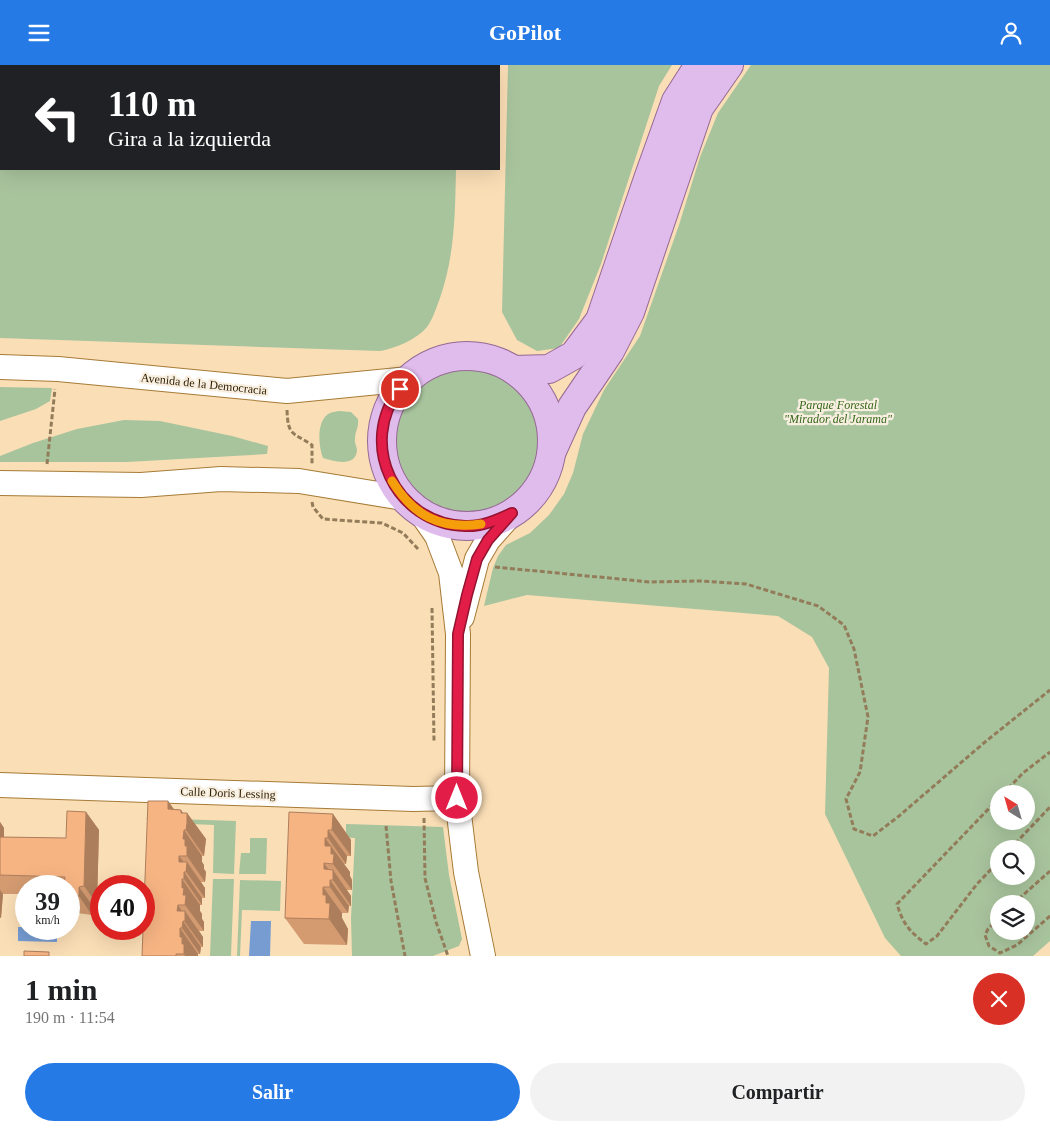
<!DOCTYPE html>
<html lang="es">
<head>
<meta charset="utf-8">
<style>
	:root { --surface:#fff; --page:#f2f2f2; --text:#202124; --muted:#757577; --accent:#267ae5 }
	body { margin:0; font-family:Georgia,serif; background:var(--page); color:var(--text); height:100vh; display:flex; flex-direction:column; font-size:19px; white-space:nowrap }
	* { box-sizing:border-box; margin:0 }
	p { font-size:16px; color:var(--muted) }
	.icon { flex:none; width:28px; height:28px; fill:none; stroke:currentColor; stroke-width:2; stroke-linecap:round; stroke-linejoin:round }
	.map { position:relative; height:891px; overflow:hidden }
	.drawer { display:flex; flex-direction:column; background:var(--surface); flex:1 }
	.drawer>* { flex:none }
	.hud { position:absolute; left:0px; top:0px; width:500px; height:105px; box-shadow:0 5px 20px #0002; background:#202124; color:#fff; overflow:hidden }
	.needle { width:32px; rotate:323deg }
	.buttons { position:absolute; left:990px; top:720px; display:grid; gap:10px }
	.buttons a { display:grid; place-items:center; width:45px; height:45px; border-radius:50%; background:var(--surface); box-shadow:0 5px 20px #0002; font-size:25px }
	.speed { position:absolute; left:15px; top:810px; display:flex; gap:10px; font-size:25px; font-weight:700; text-align:center }
	.speed>* { display:grid; place-content:center; width:65px; height:65px; border-radius:50%; background:var(--surface); box-shadow:0 5px 20px #0002; line-height:1 }
	.speed small { font-size:12px; font-weight:400 }
	.speed .limit { border:8px solid #d22; background:#fff; color:#111 }
	.pin { position:absolute; display:grid; place-items:center; width:42px; height:42px; color:#fff; margin:-21px; border:2px solid #fff; border-radius:50%; box-shadow:0 1px 5px #0007 }
	.me { position:absolute; width:55px; margin:-28px; rotate:0deg; stroke-linejoin:round; filter:drop-shadow(0 0 4px #0008) }
	.turn { display:flex; align-items:center; gap:18px; height:105px; padding:0 25px; font-size:22px }
	.turn .icon { width:65px; height:65px; stroke-width:2.5 }
	.turn b { display:block; font-size:35px; line-height:42px }
	.round { display:grid; place-items:center; flex:none; width:52px; height:52px; border-radius:26px; background:var(--page) }
	.headline { display:flex; align-items:center; justify-content:space-between; height:85px; padding:0 25px }
	h1 { font-size:30px; font-weight:800; line-height:38px }
	.cta { display:flex; gap:10px; margin-top:auto; padding:10px 25px }
	.cta a { flex:1; height:58px; border-radius:30px; background:var(--accent); color:#fff; font-size:20px; font-weight:800; line-height:58px; text-align:center }
	.cta a+a { background:var(--page); color:var(--text) }
	header { display:flex; justify-content:space-between; align-items:center; height:65px; padding:0 25px; background:var(--accent); color:#fff; font-size:22px; font-weight:800 }
	.map>svg:first-child { display:block }
	.green { fill:#a8c49d; fill-rule:evenodd }
	.water { fill:#769cd2 }
	.lines { fill:none; stroke-linecap:round; stroke-linejoin:round }
	.minor-casing { stroke:#a67b36; stroke-width:26 }
	.major-casing { stroke:#956993; stroke-width:30 }
	.path { stroke:#937c5a; stroke-width:3; stroke-dasharray:5 2.5; stroke-linecap:butt }
	.minor { stroke:#fff; stroke-width:24 }
	.major { stroke:#e0bced; stroke-width:28 }
	.wall { fill:#d49b71 }
	.shaded-wall { fill:#ad7e5c }
	.building { fill:#f7b483; stroke:#ad7e5c }
	.route-casing { stroke:#92132f; stroke-width:12 }
	.route { stroke:#e11d48; stroke-width:9 }
	.slow { stroke:#f59e0b; stroke-width:9 }
	.labels { text-anchor:middle; stroke-width:4.5; stroke-linejoin:round; paint-order:stroke }
	.street-label { font-size:12px; fill:#312002; stroke:#f8efe1 }
	.park-label { font-size:12px; font-style:italic; fill:#346618; stroke:#f8efe1 }
</style>
</head>
<body>
<header><svg class="icon" aria-label="menu" viewBox="0 0 24 24"><path d="M4 6h16M4 12h16M4 18h16"/></svg>GoPilot<svg class="icon" aria-label="person" viewBox="0 0 24 24"><circle cx="12" cy="8" r="4"/><path d="M4 21q1-7 8-7t8 7"/></svg></header>
<div class="map">
<svg width="1050" height="891" viewBox="0 0 1050 891">
	<rect width="100%" height="100%" fill="#fadeb6"/>
	<!-- green -->
	<g class="green">
		<path d="M0,0H460L1,1V104H456C455,150 455,189 440,233C436,243 433,254 427,262C416,275 396,283 380,286L0,273Z"/>
		<path d="M508,0H672L659,21L601,199L579,254L559,283L537,286L517,275L502,247Z"/>
		<path d="M751,0H1050V876L1033,891H901L885,873L825,749L829,603L812,572L778,551L527,530L484,541L493,503L498,491L506,480L530,468L549,450L564,429L573,408L583,369L604,325L640,271L679,160L700,92L718,48ZM999,729H1026V756H999ZM999,784H1026V811H999ZM999,839H1026V866H999Z"/>
		<circle cx="468" cy="376" r="72"/>
		<path d="M0,322L52,323L50,336L36,344L0,356Z"/>
		<path d="M339,346L351,347L358,354C359,363 355,366 355,374C354,377 357,382 357,385C356,403 333,396 323,393C319,382 316,359 327,350C330,347 334,347 339,346Z"/>
		<path d="M124,355L160,356L232,371L268,381L267,389L127,397H0V391L33,378L77,364Z"/>
		<path d="M147,753L236,756L234,809L213,808L214,760L168,758L167,755L146,754Z"/>
		<path d="M346,759L443,762L449,810L462,874L459,881L433,891H352L351,853L355,773L307,771H346Z"/>
		<path d="M250,773H267L266,809H239L241,788H250Z"/>
		<path d="M213,814H234L231,891H210Z"/>
		<path d="M240,815L281,816L280,846L242,845L240,891H237Z"/>
	</g>
	<!-- water -->
	<g class="water">
		<path d="M251,856H271L270,891H249Z"/>
		<path d="M18,862H26V864H57V877L18,876Z"/>
	</g>
	<g class="lines">
		<!-- minor casing -->
		<g class="minor-casing">
			<g id="minor">
				<path d="M0,302L58,304L287,326L409,314"/>
				<path d="M0,418L141,420L221,414L299,416L403,433"/>
				<path d="M421,448L437,471L451,508L458,569L457,733L466,807L483,891"/>
				<path d="M462,552L477,494L488,475L512,448"/>
				<path d="M0,720L413,734L457,733"/>
			</g>
		</g>
		<!-- major casing -->
		<g class="major-casing">
			<g id="major">
				<circle cx="467" cy="376" r="85"/>
				<path d="M514,305L549,304L574,290L600,255L648,114L676,36L699,0"/>
				<path d="M552,386L572,342L610,286L630,247L699,43L729,0"/>
			</g>
		</g>
		<!-- path -->
		<g class="path">
			<path d="M287,345C288,371 292,367 312,380V399"/>
			<path d="M47,399L55,324"/>
			<path d="M312,437L313,442L323,454L382,458L403,468L419,485"/>
			<path d="M495,502L650,517L700,516L746,519L818,541L844,560L854,584L868,652L860,707L846,734L854,764L873,771L899,751L985,677L1050,625"/>
			<path d="M432,543L434,677"/>
			<path d="M1003,729L1023,708L1050,687"/>
			<path d="M999,733L897,839C903,859 909,866 926,879L937,871L977,819L999,796"/>
			<path d="M424,753L425,813L436,857L448,891"/>
			<path d="M386,761L391,816L405,891"/>
			<path d="M1010,784L1050,742"/>
			<path d="M1013,839L1050,806"/>
			<path d="M999,853L988,864L985,870L989,881L1000,888L1017,880L1050,851"/>
		</g>
		<!-- minor -->
		<use href="#minor" class="minor"/>
		<!-- major -->
		<use href="#major" class="major"/>
	</g>
	<!-- wall -->
	<g class="wall">
		<path d="M168,736L174,744L181,745L183,748H187L206,774L204,791H202V797L204,800V804L206,807L205,817H201L205,823V833H202V840H200V846L202,849V854L204,857V866H199L203,872V882H201L200,889H198V891H142Z"/>
		<path d="M86,747L99,765L97,839L92,840V850L77,848L69,837V821H26V829H3L1,853H0V757L4,763V772L66,773Z"/>
		<path d="M333,749L351,775V791H347L346,799H344L350,807V811L352,815V825H347L351,831V841H349L348,848H342V853L348,864L347,880L304,879L285,853Z"/>
	</g>
	<!-- shaded-wall -->
	<g class="shaded-wall">
		<path d="M168,736L186,762L181,748V745L187,754V748L206,774L204,791L186,765H184L202,791V797L204,800V804L206,807L205,817L187,791L185,781L168,744Z"/>
		<path d="M86,747L99,765L97,839L84,821Z"/>
		<path d="M333,749L351,775V791L332,765Z"/>
		<path d="M0,757L4,763V790L0,785Z"/>
		<path d="M328,765L347,791L346,799L328,773Z"/>
		<path d="M325,773L350,807V811L352,815V825L333,799L325,781Z"/>
		<path d="M179,791L187,801V797L205,823V833L179,797Z"/>
		<path d="M324,798L333,811V805L351,831V841L333,815L324,804Z"/>
		<path d="M184,807L202,833V840L184,814Z"/>
		<path d="M182,814L200,840V846L202,849V854L204,857V866L185,840L182,823Z"/>
		<path d="M330,815L349,841L348,848L330,822Z"/>
		<path d="M79,822L92,840V850L79,831Z"/>
		<path d="M323,822L342,848V853L348,864L347,880L329,854L326,838L323,830Z"/>
		<path d="M0,825L3,829L1,853L0,852Z"/>
		<path d="M178,840L185,851V846L203,872V882L177,846Z"/>
		<path d="M183,856L201,882L200,889L182,863Z"/>
		<path d="M180,863L198,889V891H185L184,889L180,872Z"/>
	</g>
	<!-- building -->
	<g class="building">
		<path d="M148,736H168V744L181,745V748H187V758L186,765H184L183,774H185V781H187V791H179V797H187L186,807H184V814H182V823H184L183,830H186L185,840H178L177,846H185V856H183L182,863H180V872H182V879H184V889H176V891H142Z"/>
		<path d="M67,746L86,747L84,821L79,822V831L69,830V821H64L65,812L0,810V772L66,773Z"/>
		<path d="M289,747L333,749L332,765H328V773H325V781H331V789H334L333,799L324,798V804L333,805V815H330V822H323V830H326V838H330L329,854L285,853Z"/>
		<path d="M24,886L49,887V891H24Z"/>
	</g>
	<g class="lines">
		<!-- route casing -->
		<g class="route-casing">
			<path id="route" d="M400,324C357,378 395,459 465,461C481,462 497,455 512,448L488,475L477,494L467,530L458,569L457,733"/>
		</g>
		<!-- route -->
		<use href="#route" class="route"/>
		<!-- slow -->
		<path class="slow" d="M392,416C413,450 440,465 481,459"/>
	</g>
	<g class="labels">
		<!-- street labels -->
		<g class="street-label">
			<text transform="translate(204 319) rotate(6)" y="4">Avenida de la Democracia</text>
			<text transform="translate(228 728) rotate(2)" y="4">Calle Doris Lessing</text>
		</g>
		<!-- park labels -->
		<g class="park-label">
			<text x="838" y="344">Parque Forestal<tspan x="838" dy="14">"Mirador del Jarama"</tspan></text>
		</g>
	</g>
</svg>
<div class="buttons">
<a><svg class="needle" viewBox="-14 -14 28 28"><path d="M0-13l5 13h-10z" fill="#e53935"/><path d="M0 13l5-13h-10z" fill="#757577"/></svg></a>
<a><svg class="icon" aria-label="search" viewBox="0 0 24 24"><circle cx="10" cy="10" r="6"/><path d="M15 15l6 6"/></svg></a>
<a><svg class="icon" aria-label="layers" viewBox="0 0 24 24"><path d="M12 4l9 5-9 5-9-5zM3 14l9 5 9-5"/></svg></a>
</div>
<div class="speed"><div>39<small>km/h</small></div><div class="limit">40</div></div>
<div class="pin" style="left:400px;top:324px;background:#d93025"><svg class="icon" aria-label="arrive" viewBox="0 0 24 24"><path d="M6 21V4h12l-3 4 3 4H6"/></svg></div>
<svg class="me" style="left:457px;top:733px" viewBox="-20 -20 40 40"><circle r="17" fill="#e11d48" stroke="#fff" stroke-width="3"/><path d="M0-11L8 9 0 5-8 9z" fill="#fff"/></svg>
<div class="hud">
<div class="turn"><svg class="icon" aria-label="left" viewBox="0 0 24 24"><path d="M17 20v-9H6M10 6l-5 5 5 5"/></svg><div><b>110 m</b>Gira a la izquierda</div></div>
</div>
</div>
<section class="drawer">
<div class="headline"><div><h1>1 min</h1><p>190 m · 11:54</p></div><a class="round" style="background:#d93025;color:#fff"><svg class="icon" aria-label="close" viewBox="0 0 24 24"><path d="M6 6l12 12M18 6L6 18"/></svg></a></div>
<div class="cta"><a>Salir</a><a>Compartir</a></div>
</section>
</body>
</html>
